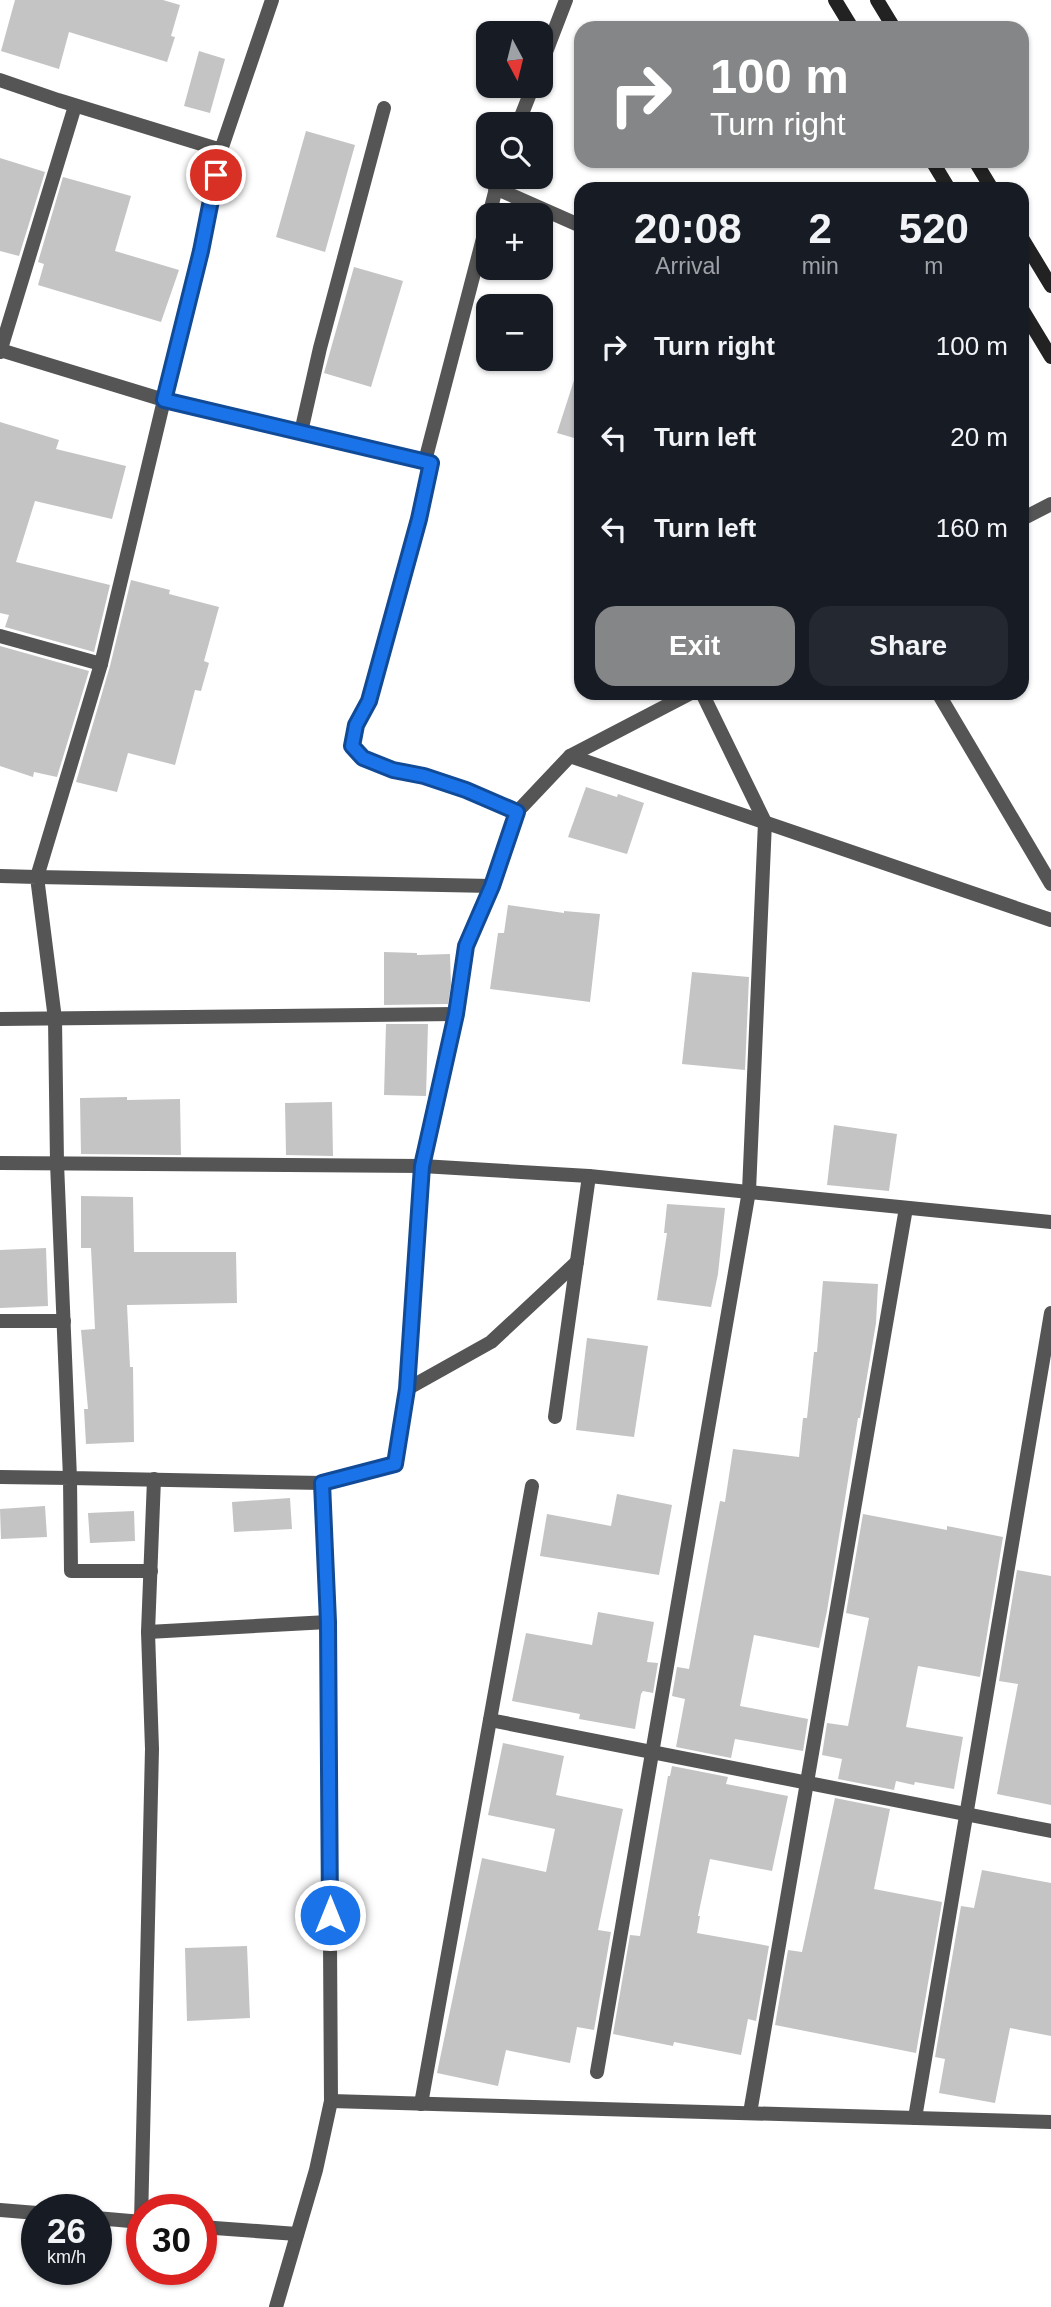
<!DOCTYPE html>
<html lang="en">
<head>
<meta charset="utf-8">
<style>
	:root { --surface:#171b24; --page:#242831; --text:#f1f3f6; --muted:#9ea1a6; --accent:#858687 }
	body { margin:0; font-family:Arial,sans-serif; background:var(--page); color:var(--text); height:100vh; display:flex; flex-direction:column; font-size:26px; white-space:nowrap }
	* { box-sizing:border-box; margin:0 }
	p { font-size:23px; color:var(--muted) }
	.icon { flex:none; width:38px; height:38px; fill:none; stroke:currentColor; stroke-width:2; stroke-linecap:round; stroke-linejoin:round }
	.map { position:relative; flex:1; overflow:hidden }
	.panel { position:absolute; left:574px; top:182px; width:455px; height:518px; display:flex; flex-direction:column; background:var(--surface); border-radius:21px; box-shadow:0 2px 5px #0004 }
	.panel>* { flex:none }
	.banner { position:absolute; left:574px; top:21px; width:455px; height:147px; border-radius:21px; box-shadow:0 2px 5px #0004; background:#858687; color:#fff; overflow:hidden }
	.needle { width:46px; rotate:173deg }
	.controls { position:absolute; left:476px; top:21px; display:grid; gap:14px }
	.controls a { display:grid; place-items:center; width:77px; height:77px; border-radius:14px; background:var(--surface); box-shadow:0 2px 5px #0004; font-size:35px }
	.speed { position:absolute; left:21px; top:2194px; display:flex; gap:14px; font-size:35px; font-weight:700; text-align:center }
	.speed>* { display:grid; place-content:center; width:91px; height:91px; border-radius:50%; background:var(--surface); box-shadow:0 2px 5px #0004; line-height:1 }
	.speed small { font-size:18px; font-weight:400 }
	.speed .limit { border:10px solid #d22; background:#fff; color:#111 }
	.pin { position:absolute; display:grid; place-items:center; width:60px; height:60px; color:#fff; margin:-30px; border:4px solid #fff; border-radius:50%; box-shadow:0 2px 7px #0007 }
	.me { position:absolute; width:77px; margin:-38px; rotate:0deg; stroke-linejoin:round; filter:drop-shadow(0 0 5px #0008) }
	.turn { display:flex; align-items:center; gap:24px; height:147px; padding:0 21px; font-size:32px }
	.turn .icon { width:91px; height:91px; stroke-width:2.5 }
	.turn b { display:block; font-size:49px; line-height:60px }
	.eta { display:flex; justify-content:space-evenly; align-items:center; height:119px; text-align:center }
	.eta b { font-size:42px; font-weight:700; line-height:49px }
	.action { display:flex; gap:14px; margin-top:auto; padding:14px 21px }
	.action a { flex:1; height:80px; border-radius:21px; background:var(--accent); color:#fff; font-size:28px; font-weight:700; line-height:80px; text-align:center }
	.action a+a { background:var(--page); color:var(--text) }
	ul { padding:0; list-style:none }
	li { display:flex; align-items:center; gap:21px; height:91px; padding:0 21px }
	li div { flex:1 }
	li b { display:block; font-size:26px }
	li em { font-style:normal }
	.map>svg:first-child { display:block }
	.building { fill:#c4c4c4 }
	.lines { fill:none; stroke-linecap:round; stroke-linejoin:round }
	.street { stroke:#555; stroke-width:14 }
	.secondary { stroke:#222; stroke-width:14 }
	.route-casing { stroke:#114b97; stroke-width:18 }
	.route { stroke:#1a73e8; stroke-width:12 }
</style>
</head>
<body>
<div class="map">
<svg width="1051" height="2307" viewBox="0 0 1051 2307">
	<rect width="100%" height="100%" fill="#fff"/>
	<!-- building -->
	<g class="building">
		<path d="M15,0H163L180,5L171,36L175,37L167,62L69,32L59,69L1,51Z"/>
		<path d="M199,51L225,59L210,113L184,106Z"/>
		<path d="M306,131L355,145L325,252L276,237Z"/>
		<path d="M0,158L45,172L19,256L0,251Z"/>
		<path d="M63,177L131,196L115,251L179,270L161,322L38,285L44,264L38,262Z"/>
		<path d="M354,267L403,281L371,387L324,373Z"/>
		<path d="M576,374H581V440L557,433Z"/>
		<path d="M0,422L59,440L56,449L126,466L112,519L35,501L16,562L110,585L94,652L5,627L9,615L0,613Z"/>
		<path d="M131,580L170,590L169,594L219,607L204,661L209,663L201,691L195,690L175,765L128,753L117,792L76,782L110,666Z"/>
		<path d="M0,646L89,671L57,777L34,772L33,777L0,766Z"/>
		<path d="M586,787L617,797L618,794L644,803L627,854L568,837Z"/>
		<path d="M508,905L564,913V911L600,914L590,1002L490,989L498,933H504Z"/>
		<path d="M384,952L417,953V955L450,954L451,985L448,1004L384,1005Z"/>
		<path d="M692,972L749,977L745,1070L682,1064Z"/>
		<path d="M386,1024H428L426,1096L384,1095Z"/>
		<path d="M127,1097V1100L180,1099L181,1155L81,1154L80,1098Z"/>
		<path d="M332,1102L333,1156L286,1155L285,1103Z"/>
		<path d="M834,1125L897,1134L889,1191L827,1185Z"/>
		<path d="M81,1196L133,1197L134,1252H236L237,1303L127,1305L130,1367H133L134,1442L86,1444L84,1409H88L81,1330L95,1329L91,1248H81Z"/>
		<path d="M667,1204L725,1208L718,1274L711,1307L657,1300L667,1233H664Z"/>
		<path d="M46,1248L48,1306L0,1308V1250Z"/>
		<path d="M823,1281L878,1284L876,1323L860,1418H858L827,1611L819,1648L754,1635L740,1706L808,1719L803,1751L735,1739L731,1758L676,1747L685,1699L672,1696L677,1667L689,1669L720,1501L725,1502L733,1449L799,1457L803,1418H807L814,1352H817Z"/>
		<path d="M587,1338L648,1346L634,1437L576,1430Z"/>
		<path d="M617,1494L672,1505L659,1575L540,1556L547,1514L611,1526Z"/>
		<path d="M290,1498L292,1529L234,1532L232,1502Z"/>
		<path d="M45,1506L47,1537L1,1539L0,1509Z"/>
		<path d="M134,1511L135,1541L90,1543L88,1513Z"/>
		<path d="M863,1514L947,1530V1526L1003,1537L980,1677L918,1666L906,1727L963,1737L954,1789L915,1782L914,1785L896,1781L894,1790L838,1779L842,1759L822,1755L827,1723L848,1726L869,1618L846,1613Z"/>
		<path d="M1017,1570L1051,1576V1805L997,1794L1018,1684L999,1681Z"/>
		<path d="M598,1612L654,1622L647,1662L658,1663L653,1693L643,1691L641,1694L635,1729L579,1719L580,1714L512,1701L526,1633L592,1645Z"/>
		<path d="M503,1743L564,1756L556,1795L623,1809L598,1930L611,1932L594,2030L577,2027L570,2063L506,2050L498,2086L437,2073L482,1858L546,1872L555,1829L488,1815Z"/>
		<path d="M672,1766L728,1777L726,1784L788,1796L772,1871L710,1859L698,1916H700L697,1933L769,1946L756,2021L748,2019L741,2055L674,2042L673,2046L613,2034L630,1935L640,1936L668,1776H670Z"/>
		<path d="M835,1798L890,1809L874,1889L942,1902L916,2053L775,2025L788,1950L802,1952Z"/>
		<path d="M982,1870L1051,1883V2036L1010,2028L995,2103L939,2093L945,2059L935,2057L961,1906L974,1908Z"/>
		<path d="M247,1946L250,2018L187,2021L185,1948Z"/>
	</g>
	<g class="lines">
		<!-- street -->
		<g class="street">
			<path d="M541,65L566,0"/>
			<path d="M0,80L58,100L221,150L272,0"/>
			<path d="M518,124L533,86"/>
			<path d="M495,188L581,226"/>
			<path d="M0,350L164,400L201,251L221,150"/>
			<path d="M0,352L75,106"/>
			<path d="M301,432L320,348L384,108"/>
			<path d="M425,461L499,177"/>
			<path d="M1022,519L1051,504"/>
			<path d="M0,636L101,664"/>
			<path d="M938,693L1051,884"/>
			<path d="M570,756L1051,920"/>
			<path d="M0,876L37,877L55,1019L57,1163L70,1478L322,1483L328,1622L331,2101L316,2170L276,2307"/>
			<path d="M492,886L37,877L101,664L164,400L431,462L419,519L369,701L356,725L352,746L363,758L393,770L424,776L466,790L517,812"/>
			<path d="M0,1019L456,1014"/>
			<path d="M0,1163L422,1166L589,1176L1051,1222"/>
			<path d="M0,1321H64"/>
			<path d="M407,1389L491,1342L577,1262"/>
			<path d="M555,1417L589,1176"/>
			<path d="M0,1477L70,1478L71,1571H151"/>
			<path d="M322,1483L395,1464L407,1389L422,1166L456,1014L466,946L492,886L517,812L570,756L691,693"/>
			<path d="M148,1632L328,1622"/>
			<path d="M490,1720L1051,1831"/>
			<path d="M597,2072L749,1191L765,822L702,693"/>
			<path d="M331,2101L1051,2122"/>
			<path d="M421,2104L532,1486"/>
			<path d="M750,2113L906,1208"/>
			<path d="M915,2118L1051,1313"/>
			<path d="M0,2210L37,2213"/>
			<path d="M96,2218L142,2222"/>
			<path d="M141,2222L152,1749L148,1632L154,1479"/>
			<path d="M201,2227L297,2234"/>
		</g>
		<!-- secondary -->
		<g class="secondary">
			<path d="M835,0L852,28"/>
			<path d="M877,0L894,28"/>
			<path d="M932,161L949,189"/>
			<path d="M975,161L992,189"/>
			<path d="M1022,238L1051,286"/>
			<path d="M1022,309L1051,357"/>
		</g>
	</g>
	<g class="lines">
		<!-- route casing -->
		<g class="route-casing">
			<path id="route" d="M216,175L201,251L164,400L431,463L419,519L369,701L356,725L352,746L363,758L393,770L424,776L466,790L517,812L492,886L466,946L456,1014L422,1166L407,1389L395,1464L322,1483L328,1622L330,1915"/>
		</g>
		<!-- route -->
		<use href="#route" class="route"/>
	</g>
</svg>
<div class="controls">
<a><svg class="needle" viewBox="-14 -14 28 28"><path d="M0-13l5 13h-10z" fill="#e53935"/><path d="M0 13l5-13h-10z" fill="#9ea1a6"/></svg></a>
<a><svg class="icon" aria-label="search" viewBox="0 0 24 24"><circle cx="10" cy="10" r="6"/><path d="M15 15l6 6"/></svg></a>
<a>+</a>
<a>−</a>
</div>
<div class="speed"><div>26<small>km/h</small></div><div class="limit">30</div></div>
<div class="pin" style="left:216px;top:175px;background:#d93025"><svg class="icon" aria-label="arrive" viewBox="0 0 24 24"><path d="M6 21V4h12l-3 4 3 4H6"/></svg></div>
<svg class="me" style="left:330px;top:1915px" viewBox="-20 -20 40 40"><circle r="17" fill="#1a73e8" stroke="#fff" stroke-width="3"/><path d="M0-11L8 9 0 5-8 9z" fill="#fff"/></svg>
<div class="banner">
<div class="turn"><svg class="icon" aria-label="right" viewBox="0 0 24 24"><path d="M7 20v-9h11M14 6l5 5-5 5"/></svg><div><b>100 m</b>Turn right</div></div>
</div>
<section class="panel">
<div class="eta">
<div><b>20:08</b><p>Arrival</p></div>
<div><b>2</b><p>min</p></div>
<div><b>520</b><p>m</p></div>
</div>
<ul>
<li><svg class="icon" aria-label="right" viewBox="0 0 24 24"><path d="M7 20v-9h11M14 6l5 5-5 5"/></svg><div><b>Turn right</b></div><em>100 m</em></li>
<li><svg class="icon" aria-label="left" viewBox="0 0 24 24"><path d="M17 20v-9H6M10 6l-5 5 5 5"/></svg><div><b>Turn left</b></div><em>20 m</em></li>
<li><svg class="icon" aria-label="left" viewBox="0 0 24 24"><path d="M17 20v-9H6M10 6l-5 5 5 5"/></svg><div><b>Turn left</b></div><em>160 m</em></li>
</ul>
<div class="action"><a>Exit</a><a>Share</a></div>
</section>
</div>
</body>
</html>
